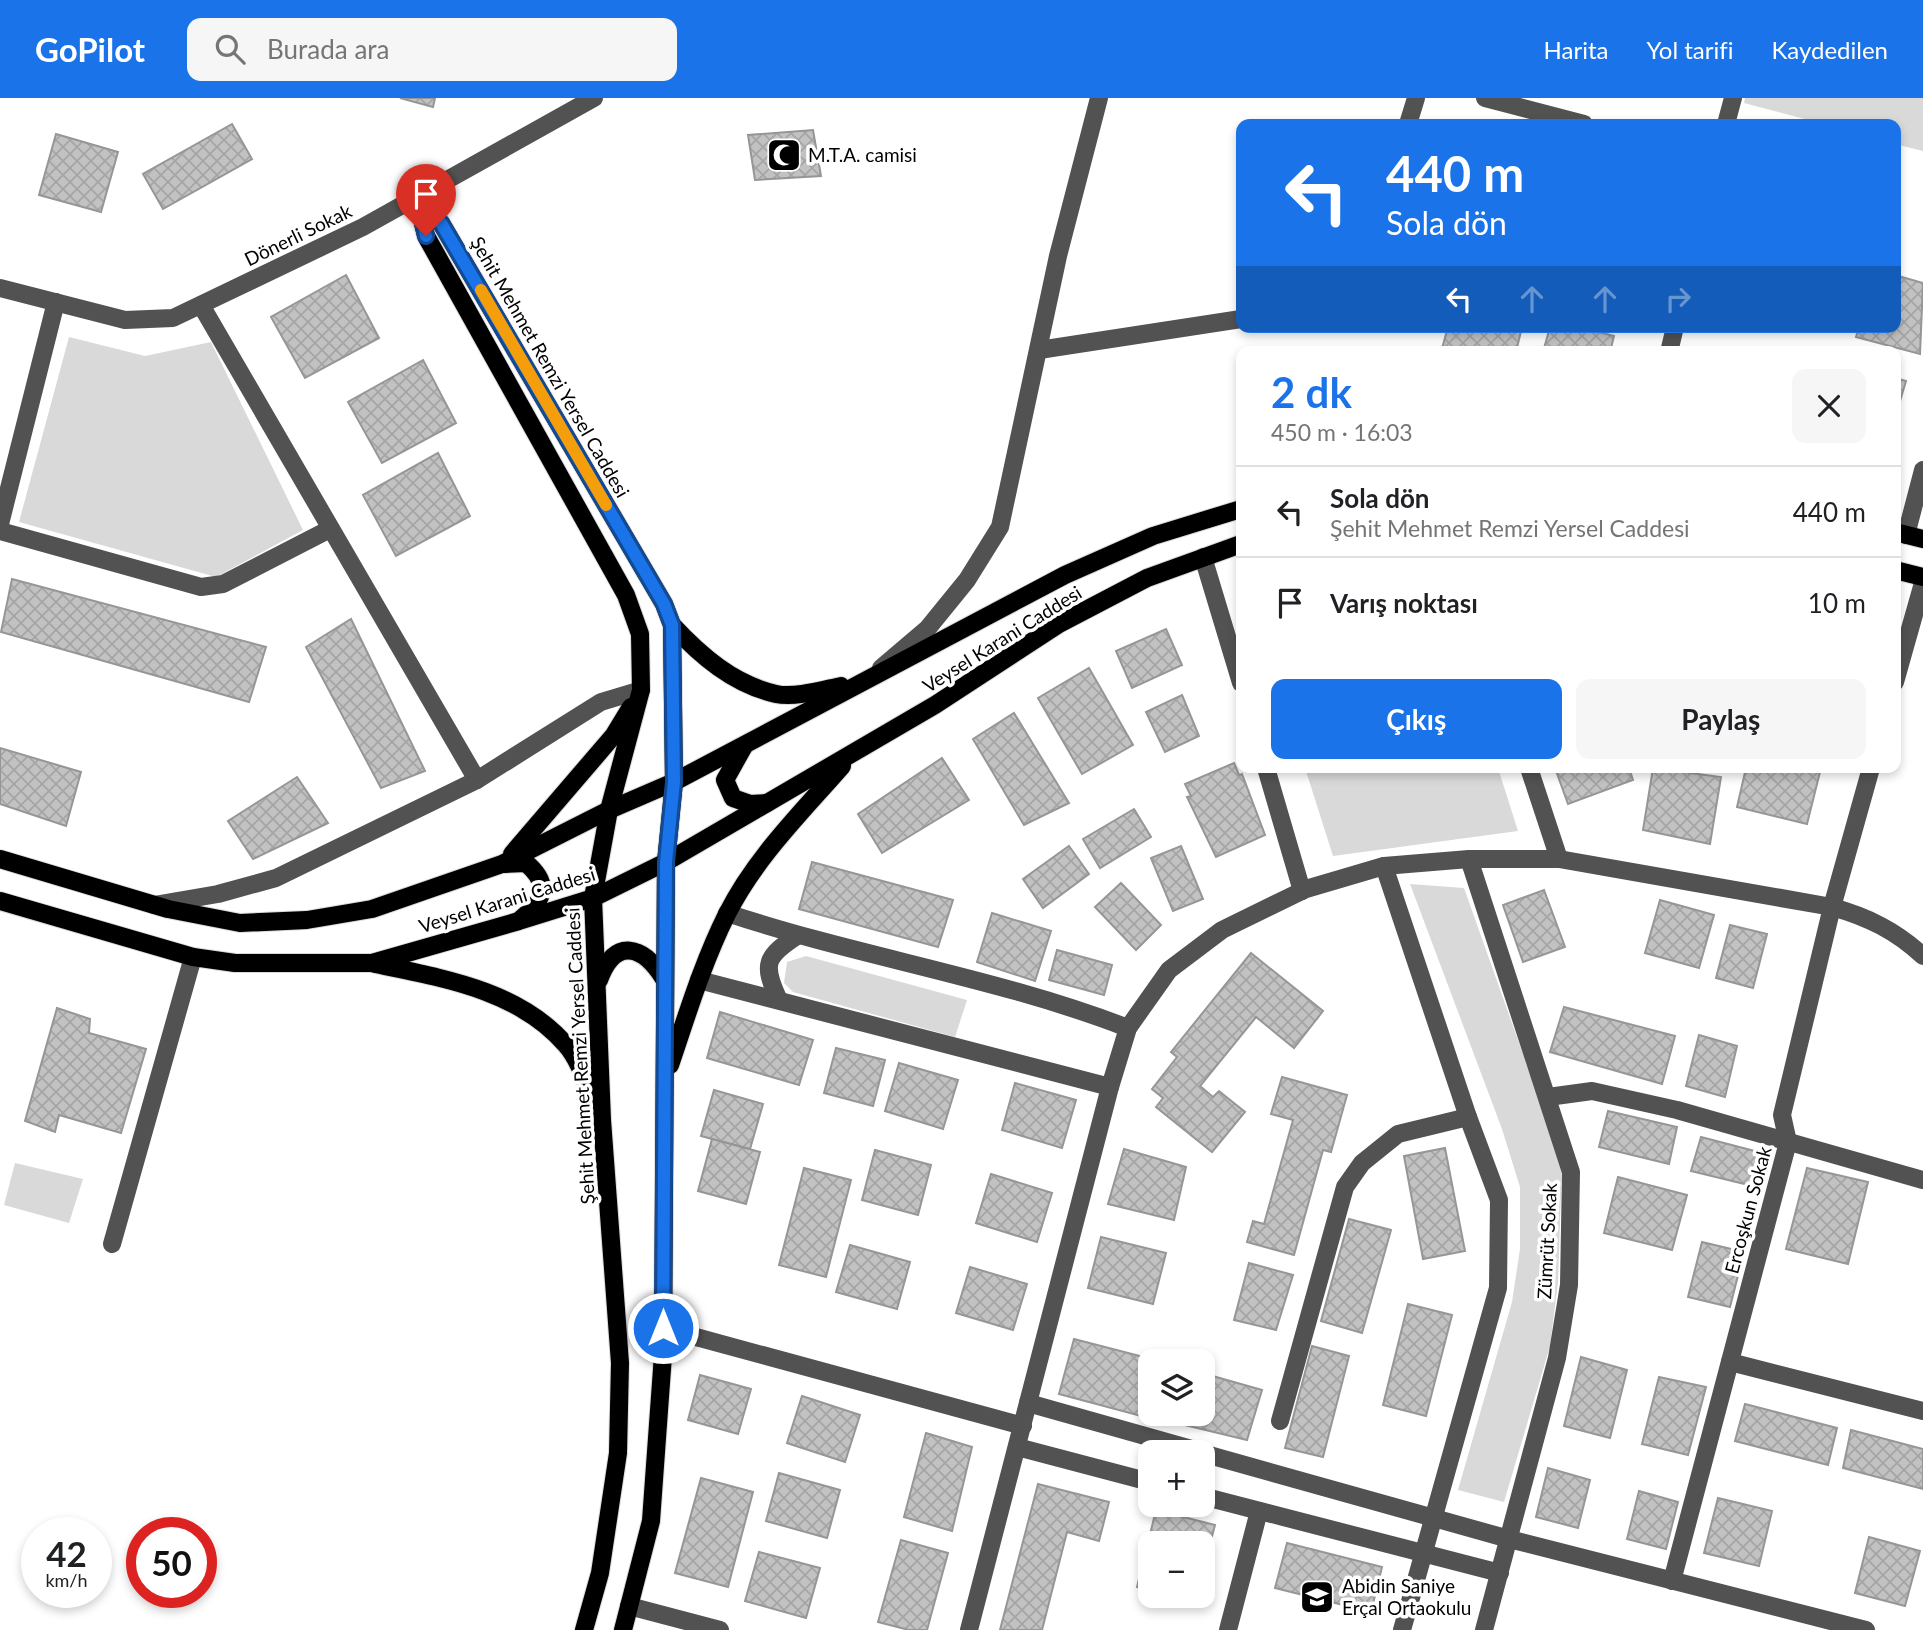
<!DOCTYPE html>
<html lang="tr">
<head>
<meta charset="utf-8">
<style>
	:root { --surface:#fff; --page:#f6f6f6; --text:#202124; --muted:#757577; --line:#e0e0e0; --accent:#1a73e8 }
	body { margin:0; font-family:Lato,sans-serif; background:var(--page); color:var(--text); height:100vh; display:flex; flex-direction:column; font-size:26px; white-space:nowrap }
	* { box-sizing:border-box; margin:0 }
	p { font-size:23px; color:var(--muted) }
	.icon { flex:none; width:38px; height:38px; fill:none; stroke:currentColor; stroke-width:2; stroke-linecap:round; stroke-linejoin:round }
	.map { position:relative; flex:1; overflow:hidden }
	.side { position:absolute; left:1236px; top:248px; width:665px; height:427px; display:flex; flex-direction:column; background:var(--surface); border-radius:14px; box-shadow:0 4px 10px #0003 }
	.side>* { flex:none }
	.guide { position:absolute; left:1236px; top:21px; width:665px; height:214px; border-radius:14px; box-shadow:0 4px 10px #0003; background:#1a73e8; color:#fff; overflow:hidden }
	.fabs { position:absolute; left:1138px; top:1251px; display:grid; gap:14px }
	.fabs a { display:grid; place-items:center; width:77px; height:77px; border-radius:14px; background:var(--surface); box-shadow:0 4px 10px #0003; font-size:35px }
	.speed { position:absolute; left:21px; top:1419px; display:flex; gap:14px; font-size:35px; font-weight:700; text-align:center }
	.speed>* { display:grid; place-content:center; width:91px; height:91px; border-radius:50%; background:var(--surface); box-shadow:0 4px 10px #0003; line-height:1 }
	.speed small { font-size:18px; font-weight:400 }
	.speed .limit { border:10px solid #d22; background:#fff; color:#111 }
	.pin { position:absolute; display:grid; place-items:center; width:60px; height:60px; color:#fff; margin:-72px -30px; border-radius:50% 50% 50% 0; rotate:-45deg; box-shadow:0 0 7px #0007 }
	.pin .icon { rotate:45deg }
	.me { position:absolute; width:77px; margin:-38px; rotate:0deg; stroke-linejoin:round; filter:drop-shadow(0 0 5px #0008) }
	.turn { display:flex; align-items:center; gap:24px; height:147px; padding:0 35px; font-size:32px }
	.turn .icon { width:91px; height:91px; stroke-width:2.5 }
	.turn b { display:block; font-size:49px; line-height:60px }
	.lanes { display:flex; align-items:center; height:66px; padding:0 35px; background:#0003; justify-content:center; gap:35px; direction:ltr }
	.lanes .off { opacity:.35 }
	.round { display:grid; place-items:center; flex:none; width:74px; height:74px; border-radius:14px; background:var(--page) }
	.summary { display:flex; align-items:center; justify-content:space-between; height:119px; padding:0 35px }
	h1 { font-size:42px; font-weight:700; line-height:52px; color:var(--accent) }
	.button { display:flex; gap:14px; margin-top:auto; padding:14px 35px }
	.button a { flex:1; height:80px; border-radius:14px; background:var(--accent); color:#fff; font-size:28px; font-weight:700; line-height:80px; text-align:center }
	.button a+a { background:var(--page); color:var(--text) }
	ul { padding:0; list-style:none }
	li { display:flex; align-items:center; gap:21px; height:91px; padding:0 35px; border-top:2px solid var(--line) }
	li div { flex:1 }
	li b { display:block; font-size:26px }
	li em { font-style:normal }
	header { display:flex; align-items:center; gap:42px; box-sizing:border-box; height:98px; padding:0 35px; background:var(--accent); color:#fff }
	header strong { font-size:33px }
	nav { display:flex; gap:38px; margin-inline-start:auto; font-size:24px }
	.search { width:490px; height:63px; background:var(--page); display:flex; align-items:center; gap:18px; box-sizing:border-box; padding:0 24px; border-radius:14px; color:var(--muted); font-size:26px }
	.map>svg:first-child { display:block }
	.green { fill:#d9d9d9 }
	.building { fill:url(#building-cross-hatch); stroke:#969696; stroke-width:2 }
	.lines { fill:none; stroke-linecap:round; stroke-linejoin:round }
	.major-casing { stroke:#dbdbdb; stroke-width:20 }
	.minor { stroke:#525252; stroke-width:18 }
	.major { stroke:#000; stroke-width:18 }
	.route-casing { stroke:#114b97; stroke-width:18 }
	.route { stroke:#1a73e8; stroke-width:12 }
	.slow { stroke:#f59e0b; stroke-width:12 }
	.labels { text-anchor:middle; stroke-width:7; stroke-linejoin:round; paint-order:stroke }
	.poi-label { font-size:19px; fill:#000; stroke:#fff; text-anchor:start }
	.street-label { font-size:19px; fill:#000; stroke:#fff }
</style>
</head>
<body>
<header>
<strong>GoPilot</strong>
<div class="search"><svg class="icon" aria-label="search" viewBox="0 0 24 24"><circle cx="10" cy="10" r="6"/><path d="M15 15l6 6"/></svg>Burada ara</div>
<nav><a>Harita</a><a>Yol tarifi</a><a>Kaydedilen</a></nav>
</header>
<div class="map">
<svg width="1923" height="1532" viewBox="0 0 1923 1532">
	<defs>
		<pattern id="building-cross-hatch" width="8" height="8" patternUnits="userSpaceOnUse" patternTransform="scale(1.75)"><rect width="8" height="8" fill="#c2c2c2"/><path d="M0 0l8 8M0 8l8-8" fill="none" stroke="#a5a5a5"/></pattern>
	</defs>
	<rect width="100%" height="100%" fill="#fff"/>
	<!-- green -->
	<g class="green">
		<path d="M1745,0H1923V53L1895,46V26H1824L1744,5Z"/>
		<path d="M69,239L145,258L211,244L303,432L216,479L19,424Z"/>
		<path d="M1305,670H1498L1518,733L1333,758Z"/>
		<path d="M1410,786L1464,790L1562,1066L1558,1184L1550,1248L1504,1404L1458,1392L1512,1204L1520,1151V1089L1502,1031Z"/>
		<path d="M806,858L967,902L955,939L793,894L784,885L787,864Z"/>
		<path d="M15,1065L83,1081L69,1125L4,1107Z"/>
	</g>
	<!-- building -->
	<g class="building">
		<path d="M400,0H435L433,9Z"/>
		<path d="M232,26L252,61L163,111L143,76Z"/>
		<path d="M813,32L821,78L755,82L748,37Z"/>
		<path d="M56,36L118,54L101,114L39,97Z"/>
		<path d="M346,177L379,240L305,280L271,219Z"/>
		<path d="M1895,177L1923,185L1920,256L1856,239L1859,229H1895Z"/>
		<path d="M1448,229H1522L1516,254H1441Z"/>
		<path d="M1550,229H1580L1614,238L1610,254H1543Z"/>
		<path d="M423,262L456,325L382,365L348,304Z"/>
		<path d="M1895,280L1906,283L1895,320Z"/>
		<path d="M438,355L470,418L396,458L363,397Z"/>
		<path d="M12,481L266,549L249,604L1,534Z"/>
		<path d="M351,521L425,673L381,690L306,549Z"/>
		<path d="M1166,531L1182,567L1132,590L1116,553Z"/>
		<path d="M1089,570L1133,647L1082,676L1038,600Z"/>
		<path d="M1182,597L1199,638L1165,654L1146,614Z"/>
		<path d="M1014,615L1069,705L1024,727L973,641Z"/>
		<path d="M0,650L81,674L66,728L0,706Z"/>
		<path d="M942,660L969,702L882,755L858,716Z"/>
		<path d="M1234,665L1239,677L1242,676L1265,737L1216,759L1187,699L1191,698L1185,686Z"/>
		<path d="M1555,670H1629L1633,682L1568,706Z"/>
		<path d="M1653,670L1721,679L1710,746L1643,732Z"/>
		<path d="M1746,670H1821L1807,726L1737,709Z"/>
		<path d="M297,679L328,725L253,761L228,723Z"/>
		<path d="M1134,711L1151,739L1100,770L1083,741Z"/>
		<path d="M1069,748L1089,776L1043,810L1023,781Z"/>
		<path d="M1181,748L1203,801L1173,813L1151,760Z"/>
		<path d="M812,764L953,802L938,849L799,811Z"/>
		<path d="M1121,785L1161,827L1136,852L1095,809Z"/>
		<path d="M1544,792L1565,849L1523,864L1503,807Z"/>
		<path d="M1660,802L1714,817L1699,870L1645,855Z"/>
		<path d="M992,815L1051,833L1035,883L977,864Z"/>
		<path d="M1730,827L1767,836L1753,890L1716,880Z"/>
		<path d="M1057,852L1112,867L1104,897L1049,882Z"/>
		<path d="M1251,855L1323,913L1294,950L1256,919L1200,988L1213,999L1219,993L1245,1014L1212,1054L1156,1009L1163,1000L1152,991L1177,959L1171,954Z"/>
		<path d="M1564,909L1675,938L1662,986L1550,954Z"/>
		<path d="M57,910L90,921L89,935L146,951L121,1035L59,1017L55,1034L25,1023Z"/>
		<path d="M720,914L813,942L799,987L707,960Z"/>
		<path d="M1699,937L1737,948L1725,999L1686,988Z"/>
		<path d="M836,950L885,962L873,1008L824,995Z"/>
		<path d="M899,965L958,982L943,1031L885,1013Z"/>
		<path d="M1282,979L1347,997L1331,1054L1323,1052L1294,1157L1247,1144L1253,1123L1264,1126L1293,1022L1271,1016Z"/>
		<path d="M1015,985L1076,1002L1062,1050L1002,1032Z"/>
		<path d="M714,992L763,1006L750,1051L701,1038Z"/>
		<path d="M1608,1013L1677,1029L1669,1066L1599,1049Z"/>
		<path d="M1701,1039L1770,1057L1761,1090L1691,1073Z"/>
		<path d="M712,1041L760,1054L746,1106L698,1093Z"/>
		<path d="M1445,1050L1465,1153L1423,1161L1404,1058Z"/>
		<path d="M1124,1051L1186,1069L1174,1122L1108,1106Z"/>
		<path d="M875,1052L931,1067L918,1117L862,1102Z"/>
		<path d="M804,1070L851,1082L826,1179L779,1167Z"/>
		<path d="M1807,1070L1868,1084L1848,1166L1786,1151Z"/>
		<path d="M991,1076L1052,1095L1037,1144L976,1125Z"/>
		<path d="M1618,1079L1687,1097L1672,1152L1604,1135Z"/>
		<path d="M1349,1121L1391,1132L1362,1235L1321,1223Z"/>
		<path d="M1101,1139L1166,1155L1153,1206L1088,1190Z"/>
		<path d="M1702,1144L1744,1154L1730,1209L1688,1199Z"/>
		<path d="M850,1147L910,1164L897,1211L836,1194Z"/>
		<path d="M1249,1165L1293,1177L1276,1232L1234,1222Z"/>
		<path d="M970,1169L1027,1186L1013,1232L956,1215Z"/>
		<path d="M1408,1206L1452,1217L1426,1318L1383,1307Z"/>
		<path d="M1074,1241L1159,1263L1150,1264V1301L1145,1319L1059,1296Z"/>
		<path d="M1312,1248L1349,1258L1323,1359L1285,1350Z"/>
		<path d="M1581,1259L1627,1272L1610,1340L1564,1328Z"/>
		<path d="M1202,1275L1262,1292L1247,1342L1168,1323L1169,1316H1202Z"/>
		<path d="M700,1277L751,1291L738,1336L688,1322Z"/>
		<path d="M1659,1279L1706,1289L1688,1357L1642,1346Z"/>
		<path d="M802,1298L860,1317L845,1364L787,1345Z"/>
		<path d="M1745,1306L1837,1330L1828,1367L1735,1343Z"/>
		<path d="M1851,1332L1923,1351V1391L1843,1370Z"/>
		<path d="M926,1335L972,1349L952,1433L904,1419Z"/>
		<path d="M1548,1370L1590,1382L1578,1430L1536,1419Z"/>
		<path d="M779,1375L840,1392L827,1440L766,1423Z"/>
		<path d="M701,1380L753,1394L728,1489L675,1475Z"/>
		<path d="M1038,1386L1109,1404L1099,1443L1067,1434L1042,1532H1000Z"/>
		<path d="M1639,1393L1678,1404L1666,1451L1627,1441Z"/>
		<path d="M1718,1400L1772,1413L1759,1468L1704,1455Z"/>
		<path d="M1156,1412L1215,1427L1202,1477V1446H1150V1492L1137,1489Z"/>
		<path d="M1869,1439L1920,1453L1905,1508L1855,1495Z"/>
		<path d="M901,1442L948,1455L927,1532H909L878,1524Z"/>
		<path d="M1287,1445L1382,1469L1371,1514L1275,1490Z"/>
		<path d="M759,1454L820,1470L806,1520L745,1503Z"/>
	</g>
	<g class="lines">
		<!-- major casing -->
		<g class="major-casing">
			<g id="major">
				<path d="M417,99L441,125L664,506L672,527L674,684L666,764L663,1257L651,1423L623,1532"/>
				<path d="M417,100L426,138L626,497L640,536L641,592L609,712L593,800L602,1022L620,1265L618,1355L600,1475L584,1532"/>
				<path d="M1895,434L1923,441"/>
				<path d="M1895,472L1923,479"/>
				<path d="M672,527C701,558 733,586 776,596C795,600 822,592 841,588"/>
				<path d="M744,648L725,682L733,700L750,706L767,705"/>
				<path d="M512,756L614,637L631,609"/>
				<path d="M0,761L168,811L240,825L307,822L372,811L502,766L609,712L674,684L1065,477L1153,438L1241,411"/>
				<path d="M505,766L526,765C551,786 544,802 521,821"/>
				<path d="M0,803L193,859L235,865H372L519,823L593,800L666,764L935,607L1059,526L1147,480L1241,446"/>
				<path d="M375,866C442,880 519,892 566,947C581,964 589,994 599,1015"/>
				<path d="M599,882C615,839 643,847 664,881"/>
				<path d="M670,967C687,917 703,864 727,816C755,760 801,715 842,668"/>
			</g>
		</g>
		<!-- minor -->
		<g class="minor">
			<path d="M1485,0L1584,26"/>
			<path d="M1408,26L1416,0"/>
			<path d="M1726,26L1733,0"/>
			<path d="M0,190L125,222L173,220L363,129L594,0"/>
			<path d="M201,207L477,682"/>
			<path d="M1039,252L1241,221"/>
			<path d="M1669,254L1675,229"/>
			<path d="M0,426L56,204"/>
			<path d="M0,433L201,489L223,486L330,431"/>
			<path d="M1906,437L1923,372"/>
			<path d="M1203,459L1241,585"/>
			<path d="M881,570L928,530L967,482L1000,429L1058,158L1099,0"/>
			<path d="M1895,584L1923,485"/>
			<path d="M1266,670L1302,793"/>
			<path d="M1529,670L1559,761"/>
			<path d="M1469,761L1571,1074L1569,1187L1557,1260L1484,1532"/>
			<path d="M1384,768L1468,1019L1499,1102L1498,1190L1402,1532"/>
			<path d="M154,807L218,796L276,780L477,682L601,604L641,592"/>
			<path d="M727,815C859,859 999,880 1128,930"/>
			<path d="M699,882L1110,989"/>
			<path d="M778,900C762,866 766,858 797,838"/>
			<path d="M1548,999L1592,993L1677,1012L1923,1082"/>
			<path d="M112,1146L193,859"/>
			<path d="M663,1230L1023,1328"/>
			<path d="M1730,1264L1923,1313"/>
			<path d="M1028,1305L1202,1354"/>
			<path d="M1280,1323L1345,1089L1362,1065L1398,1036L1468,1019"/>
			<path d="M1017,1349L1150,1384"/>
			<path d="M1202,1355L1509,1441L1866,1532"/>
			<path d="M1202,1398L1500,1475"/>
			<path d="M1672,1483L1788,1044L1782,1017L1832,809L1871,670"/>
			<path d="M629,1508L720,1532"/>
			<path d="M969,1532L1110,989L1128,930L1169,872L1222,832L1306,791L1384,768L1469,761H1559L1832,809C1868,819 1896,833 1923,858"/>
			<path d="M1228,1532L1259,1413"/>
		</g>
		<!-- major -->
		<use href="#major" class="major"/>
	</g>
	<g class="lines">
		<!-- route casing -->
		<g class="route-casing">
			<path id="route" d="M426,138L417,99L441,125L664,506L672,527L674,684L666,764L663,1230"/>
		</g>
		<!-- route -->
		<use href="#route" class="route"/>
		<!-- slow -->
		<path class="slow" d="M481,192L606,407"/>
	</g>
	<!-- icons -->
	<defs>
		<g id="mosque-square" transform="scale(1.75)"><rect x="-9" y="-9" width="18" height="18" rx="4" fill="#000" stroke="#fff"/><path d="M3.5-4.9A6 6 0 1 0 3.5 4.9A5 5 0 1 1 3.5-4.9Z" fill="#fff"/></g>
		<g id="school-square" transform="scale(1.75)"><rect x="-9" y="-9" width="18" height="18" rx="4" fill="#000" stroke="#fff"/><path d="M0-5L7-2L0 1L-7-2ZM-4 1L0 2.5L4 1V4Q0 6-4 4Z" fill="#fff"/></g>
	</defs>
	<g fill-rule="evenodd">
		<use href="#mosque-square" x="784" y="57"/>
		<use href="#school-square" x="1317" y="1499"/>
	</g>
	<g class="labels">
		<!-- poi labels -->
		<g class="poi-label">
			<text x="808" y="64">M.T.A. camisi</text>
			<text x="1342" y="1495">Abidin Saniye<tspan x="1342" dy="22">Erçal Ortaokulu</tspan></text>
		</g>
		<!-- street labels -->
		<g class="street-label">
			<text transform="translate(298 137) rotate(-26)" y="7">Dönerli Sokak</text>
			<text transform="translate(550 269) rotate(60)" y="7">Şehit Mehmet Remzi Yersel Caddesi</text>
			<text transform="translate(1002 541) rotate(-32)" y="7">Veysel Karani Caddesi</text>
			<text transform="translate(507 802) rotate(-17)" y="7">Veysel Karani Caddesi</text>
			<text transform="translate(580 958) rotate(-93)" y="7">Şehit Mehmet Remzi Yersel Caddesi</text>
			<text transform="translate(1748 1112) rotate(-75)" y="7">Ercoşkun Sokak</text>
			<text transform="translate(1547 1143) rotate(-87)" y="7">Zümrüt Sokak</text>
		</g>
	</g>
</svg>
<div class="fabs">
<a><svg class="icon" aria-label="layers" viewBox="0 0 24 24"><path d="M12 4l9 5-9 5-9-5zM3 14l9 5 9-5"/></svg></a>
<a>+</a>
<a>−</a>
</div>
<div class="speed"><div>42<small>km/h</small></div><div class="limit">50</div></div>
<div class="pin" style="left:426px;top:138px;background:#d93025"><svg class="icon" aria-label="arrive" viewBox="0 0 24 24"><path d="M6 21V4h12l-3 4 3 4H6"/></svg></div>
<svg class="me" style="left:663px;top:1230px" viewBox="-20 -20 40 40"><circle r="17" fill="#1a73e8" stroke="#fff" stroke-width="3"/><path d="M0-11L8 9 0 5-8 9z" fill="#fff"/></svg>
<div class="guide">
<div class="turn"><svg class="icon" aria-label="left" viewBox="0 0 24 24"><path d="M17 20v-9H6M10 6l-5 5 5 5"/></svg><div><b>440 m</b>Sola dön</div></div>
<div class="lanes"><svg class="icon" aria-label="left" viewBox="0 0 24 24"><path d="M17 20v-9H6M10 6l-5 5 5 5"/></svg><svg class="icon off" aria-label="ahead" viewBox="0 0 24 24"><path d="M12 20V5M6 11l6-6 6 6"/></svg><svg class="icon off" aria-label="ahead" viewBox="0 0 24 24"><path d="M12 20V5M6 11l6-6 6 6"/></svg><svg class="icon off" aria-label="right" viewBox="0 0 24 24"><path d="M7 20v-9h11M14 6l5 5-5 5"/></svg></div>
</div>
<section class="side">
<div class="summary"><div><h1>2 dk</h1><p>450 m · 16:03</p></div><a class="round"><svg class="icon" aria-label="close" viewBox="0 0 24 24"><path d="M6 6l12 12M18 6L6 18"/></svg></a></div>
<ul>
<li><svg class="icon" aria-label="left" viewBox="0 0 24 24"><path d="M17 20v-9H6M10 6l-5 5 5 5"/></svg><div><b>Sola dön</b><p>Şehit Mehmet Remzi Yersel Caddesi</p></div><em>440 m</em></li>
<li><svg class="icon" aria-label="arrive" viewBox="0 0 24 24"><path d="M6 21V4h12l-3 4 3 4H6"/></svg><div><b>Varış noktası</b></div><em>10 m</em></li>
</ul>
<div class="button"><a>Çıkış</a><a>Paylaş</a></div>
</section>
</div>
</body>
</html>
